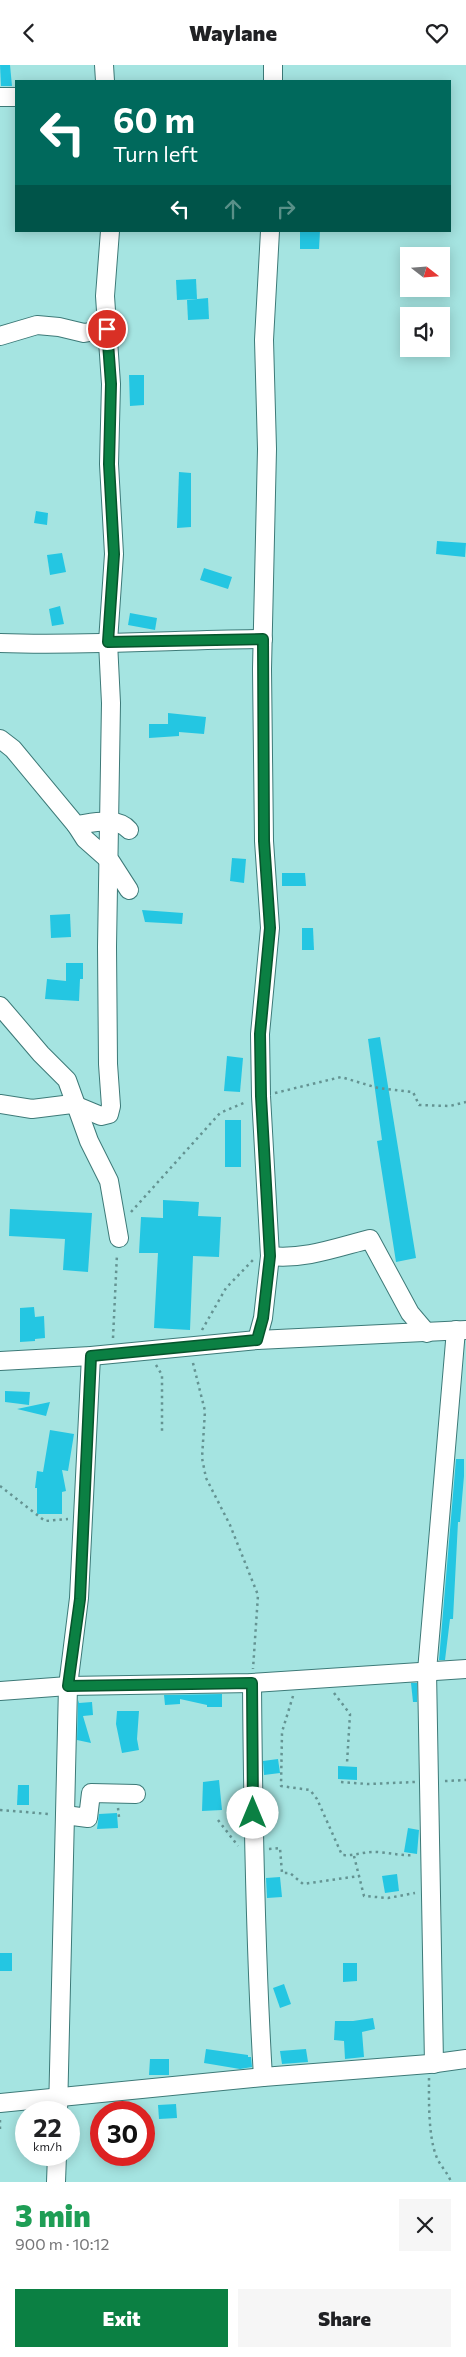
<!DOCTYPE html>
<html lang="en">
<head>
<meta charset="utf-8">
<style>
	:root { --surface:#fff; --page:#f6f6f6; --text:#202124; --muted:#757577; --accent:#0b8043 }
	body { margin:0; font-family:Commissioner,sans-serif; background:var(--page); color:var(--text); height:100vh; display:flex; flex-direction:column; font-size:19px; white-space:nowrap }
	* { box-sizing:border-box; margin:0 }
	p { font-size:16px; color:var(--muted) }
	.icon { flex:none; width:28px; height:28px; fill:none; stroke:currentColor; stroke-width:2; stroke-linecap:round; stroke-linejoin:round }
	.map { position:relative; height:2117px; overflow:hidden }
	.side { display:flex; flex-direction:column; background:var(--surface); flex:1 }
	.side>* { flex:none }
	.top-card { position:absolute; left:15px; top:15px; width:436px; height:152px; border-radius:0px; box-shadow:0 2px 12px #0003; background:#00695c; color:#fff; overflow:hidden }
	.needle { width:32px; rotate:107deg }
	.tools { position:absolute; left:400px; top:182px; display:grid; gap:10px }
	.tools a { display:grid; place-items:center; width:50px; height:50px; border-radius:0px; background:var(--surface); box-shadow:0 2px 12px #0003; font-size:25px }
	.speed { position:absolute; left:15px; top:2036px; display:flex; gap:10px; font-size:25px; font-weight:700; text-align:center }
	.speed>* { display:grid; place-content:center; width:65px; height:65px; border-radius:50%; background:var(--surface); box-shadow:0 2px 12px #0003; line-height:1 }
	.speed small { font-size:12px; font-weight:400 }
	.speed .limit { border:8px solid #d22; background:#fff; color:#111 }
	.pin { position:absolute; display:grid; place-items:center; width:42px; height:42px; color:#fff; margin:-21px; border:2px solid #fff; border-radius:50%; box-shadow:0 1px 5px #0007 }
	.me { position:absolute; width:55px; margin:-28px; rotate:0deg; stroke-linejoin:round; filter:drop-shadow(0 0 4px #0008) }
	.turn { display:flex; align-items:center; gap:18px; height:105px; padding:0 15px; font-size:22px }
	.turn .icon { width:65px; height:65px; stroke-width:2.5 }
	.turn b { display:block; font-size:35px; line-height:42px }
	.lanes { display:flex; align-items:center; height:48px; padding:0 15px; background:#0003; justify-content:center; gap:25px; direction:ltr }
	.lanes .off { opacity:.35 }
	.round { display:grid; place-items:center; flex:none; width:52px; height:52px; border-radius:0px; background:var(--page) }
	.overview { display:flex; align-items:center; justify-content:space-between; height:85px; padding:0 15px }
	h1 { font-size:30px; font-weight:800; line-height:38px; color:#1e9e55 }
	.button { display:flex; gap:10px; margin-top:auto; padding:10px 15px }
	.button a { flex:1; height:58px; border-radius:0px; background:var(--accent); color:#fff; font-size:20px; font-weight:800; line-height:58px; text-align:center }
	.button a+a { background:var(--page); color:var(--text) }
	header { display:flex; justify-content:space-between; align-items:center; height:65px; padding:0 15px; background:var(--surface); font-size:22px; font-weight:800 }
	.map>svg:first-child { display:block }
	.building { fill:#24c6e2 }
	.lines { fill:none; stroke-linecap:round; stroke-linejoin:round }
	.street-casing { stroke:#3d7a78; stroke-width:20 }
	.path { stroke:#649392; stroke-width:2.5; stroke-dasharray:2.5 4; stroke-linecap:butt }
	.street { stroke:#fff; stroke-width:18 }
	.route-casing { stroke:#07532c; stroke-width:12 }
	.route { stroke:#0b8043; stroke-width:9 }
</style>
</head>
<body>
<header><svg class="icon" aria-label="back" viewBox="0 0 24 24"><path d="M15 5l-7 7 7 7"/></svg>Waylane<svg class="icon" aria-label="heart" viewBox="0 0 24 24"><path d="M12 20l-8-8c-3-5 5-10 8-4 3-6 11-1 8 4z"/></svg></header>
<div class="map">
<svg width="466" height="2117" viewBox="0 0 466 2117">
	<rect width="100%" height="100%" fill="#a5e4e1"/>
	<!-- building -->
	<g class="building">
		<path d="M0,0H10L12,21H1Z"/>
		<path d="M300,166H320L319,184H300Z"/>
		<path d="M196,214L197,234L177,235L176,215Z"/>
		<path d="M208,233L209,254L188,255L187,235Z"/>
		<path d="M129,310H144V340L130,341Z"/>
		<path d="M179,407L191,408V462L177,463Z"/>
		<path d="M36,446L48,448L47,460L34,458Z"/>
		<path d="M437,476L466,478L465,492L436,489Z"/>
		<path d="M62,488L66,507L50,510L47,490Z"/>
		<path d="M204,503L232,512L228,524L200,515Z"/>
		<path d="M60,541L64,559L52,561L49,544Z"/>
		<path d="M130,548L157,553L155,565L128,560Z"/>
		<path d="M168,648L206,652L204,669L179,667V671L149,673V659H168Z"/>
		<path d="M232,793L246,794L244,818L230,816Z"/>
		<path d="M282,808H305L306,821H282Z"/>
		<path d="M142,845L183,848L182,859L145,857Z"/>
		<path d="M70,849L71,872L51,873L50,850Z"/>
		<path d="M302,863H313L314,885H302Z"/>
		<path d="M66,898H83V914H80L79,936L45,934L47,914L66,916Z"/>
		<path d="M380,972L416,1193L396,1197L377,1076L382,1075L368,974Z"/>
		<path d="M227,991L243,993L240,1027L224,1026Z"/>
		<rect x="225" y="1055" width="16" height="47"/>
		<path d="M163,1135L199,1137L198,1151L221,1152L219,1192L193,1191L190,1265L154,1263L158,1188H139L141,1152L163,1153Z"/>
		<path d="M10,1144L92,1148L88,1207L63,1205L65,1174L9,1171Z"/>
		<path d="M34,1242L35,1252L44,1251L45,1273L35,1274V1276L20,1277V1243Z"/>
		<path d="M5,1326L30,1327L29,1340L5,1337Z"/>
		<path d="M50,1337L46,1351L17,1344Z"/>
		<path d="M50,1365L74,1369L68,1406L62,1405L66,1426L62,1427V1449H37V1423H35L37,1406L43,1407Z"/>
		<path d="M456,1394H464V1411L460,1457H458L453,1554H450L445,1595H439Z"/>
		<path d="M411,1618H417V1637H413Z"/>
		<path d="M222,1629V1642H207V1640L180,1634V1639L165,1640L164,1630Z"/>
		<path d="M78,1635L79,1638L92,1637L93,1650L83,1651L91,1678L77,1675Z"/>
		<path d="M117,1646H139L137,1674L139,1685L122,1688L116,1659Z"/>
		<path d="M278,1694L280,1708L264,1710L263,1696Z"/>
		<path d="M338,1701L357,1702V1715L338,1714Z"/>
		<path d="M219,1715L222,1745L202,1746L203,1717Z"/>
		<path d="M18,1720H29V1740H17Z"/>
		<path d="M117,1748L118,1763L97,1764L99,1749Z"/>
		<path d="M408,1763L419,1765L417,1789L404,1787Z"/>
		<path d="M397,1809L399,1826L385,1828L382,1811Z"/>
		<path d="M280,1812L282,1832L267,1833L266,1813Z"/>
		<rect x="0" y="1888" width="12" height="18"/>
		<path d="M343,1898H357V1916L343,1917Z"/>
		<path d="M284,1919L291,1939L280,1943L273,1923Z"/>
		<path d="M373,1953L375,1964L362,1967L364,1992L345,1994L344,1976L334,1975L335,1956H353Z"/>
		<path d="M206,1984L248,1990V1992H251L252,2002L240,2004L204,1998Z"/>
		<path d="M306,1984L308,1997L282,1999L280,1986Z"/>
		<path d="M150,1994H169V2010H149Z"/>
		<path d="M176,2039L177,2053L159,2054L158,2040Z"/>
	</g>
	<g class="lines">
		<!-- street casing -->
		<g class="street-casing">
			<g id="street">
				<path d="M104,0L105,16"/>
				<path d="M273,0V16"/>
				<path d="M0,32H16"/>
				<path d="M0,271L37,260L59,262L84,268L107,264"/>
				<path d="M0,578C87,581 175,575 263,574"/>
				<path d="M0,674L13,684L76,760C92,758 117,751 129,765"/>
				<path d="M76,760L85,774L111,797L129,825"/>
				<path d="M0,941L41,989L67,1015L89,1076L109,1116L119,1173"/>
				<path d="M0,1039L32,1044L72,1039L101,1051L109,1049L111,1041L108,999L107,882L111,638L108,577L114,489L109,399L111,319L105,231L110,166"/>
				<path d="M270,1191C304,1195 338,1182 370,1174L410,1248L427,1268"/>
				<path d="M257,1275L263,1253L270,1191L261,1031L260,969L270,863L264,776L262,604L267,384L264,275L270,166"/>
				<path d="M0,1296L91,1291L257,1275L466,1265"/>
				<path d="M252,1618C253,1749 255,1880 263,2012"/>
				<path d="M0,1626L68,1621L252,1618L466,1604"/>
				<path d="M65,1750L88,1753L91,1728L136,1729"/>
				<path d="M434,1999L427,1606L456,1265"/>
				<path d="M0,2038L263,2012L429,1999L466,1994"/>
				<path d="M58,2048L68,1621L79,1533L91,1291"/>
				<path d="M56,2117L57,2090"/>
			</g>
		</g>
		<!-- path -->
		<g class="path">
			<path d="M275,1028L341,1012L378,1023L413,1027L419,1040L450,1041L466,1037"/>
			<path d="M131,1147L220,1048L246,1037"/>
			<path d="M202,1265L226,1223L253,1195"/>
			<path d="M113,1273L117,1189"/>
			<path d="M193,1298L205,1346L202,1393L206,1413L230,1460L258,1530L253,1604"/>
			<path d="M156,1300L162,1310V1368"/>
			<path d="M0,1421L45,1456L68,1454"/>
			<path d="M334,1628L350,1649L347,1698"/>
			<path d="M293,1631L282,1667L281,1721L310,1725L317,1734L342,1790C355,1791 366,1786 378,1787C391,1788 402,1791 414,1790"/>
			<path d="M445,1716L466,1715"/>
			<path d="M341,1717L368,1719L415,1717"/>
			<path d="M118,1743L119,1752"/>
			<path d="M0,1745L49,1749"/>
			<path d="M218,1755L238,1781"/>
			<path d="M269,1784L280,1783L282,1808H290L303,1819L359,1811"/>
			<path d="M354,1791L364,1831L388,1833L415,1828"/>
			<path d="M429,2013C429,2036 428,2072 437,2093C441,2102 448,2108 451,2117"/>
			<path d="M0,2055V2067"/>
		</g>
		<!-- street -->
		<use href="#street" class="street"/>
	</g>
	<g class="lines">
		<!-- route casing -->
		<g class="route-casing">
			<path id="route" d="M107,264L111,319L109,399L114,489L108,577L263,574L264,776L270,863L260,969L261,1031L270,1191L263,1253L257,1275L91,1291L80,1534L68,1621L252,1618L253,1748"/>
		</g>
		<!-- route -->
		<use href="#route" class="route"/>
	</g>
</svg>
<div class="tools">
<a><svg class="needle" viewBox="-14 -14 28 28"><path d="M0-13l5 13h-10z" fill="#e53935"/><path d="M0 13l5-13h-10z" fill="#757577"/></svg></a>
<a><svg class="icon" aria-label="sound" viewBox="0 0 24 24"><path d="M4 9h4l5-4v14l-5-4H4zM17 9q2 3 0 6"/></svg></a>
</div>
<div class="speed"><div>22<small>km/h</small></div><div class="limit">30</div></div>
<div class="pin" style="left:107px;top:264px;background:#d93025"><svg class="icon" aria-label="arrive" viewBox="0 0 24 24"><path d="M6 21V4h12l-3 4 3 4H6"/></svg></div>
<svg class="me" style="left:253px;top:1748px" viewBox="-20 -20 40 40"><circle r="19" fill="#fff"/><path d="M0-13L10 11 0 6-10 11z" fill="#0b8043"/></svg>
<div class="top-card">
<div class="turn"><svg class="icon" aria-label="left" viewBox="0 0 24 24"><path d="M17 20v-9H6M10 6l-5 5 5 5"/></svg><div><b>60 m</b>Turn left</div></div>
<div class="lanes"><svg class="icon" aria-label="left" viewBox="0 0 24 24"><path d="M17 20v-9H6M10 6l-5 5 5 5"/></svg><svg class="icon off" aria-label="ahead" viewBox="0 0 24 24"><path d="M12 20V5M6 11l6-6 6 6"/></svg><svg class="icon off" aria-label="right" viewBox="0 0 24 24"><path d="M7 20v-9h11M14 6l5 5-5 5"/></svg></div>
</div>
</div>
<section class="side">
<div class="overview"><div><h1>3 min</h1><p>900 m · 10:12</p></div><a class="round"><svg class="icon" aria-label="close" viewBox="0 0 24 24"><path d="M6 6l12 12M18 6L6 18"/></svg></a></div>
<div class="button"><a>Exit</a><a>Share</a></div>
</section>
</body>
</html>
